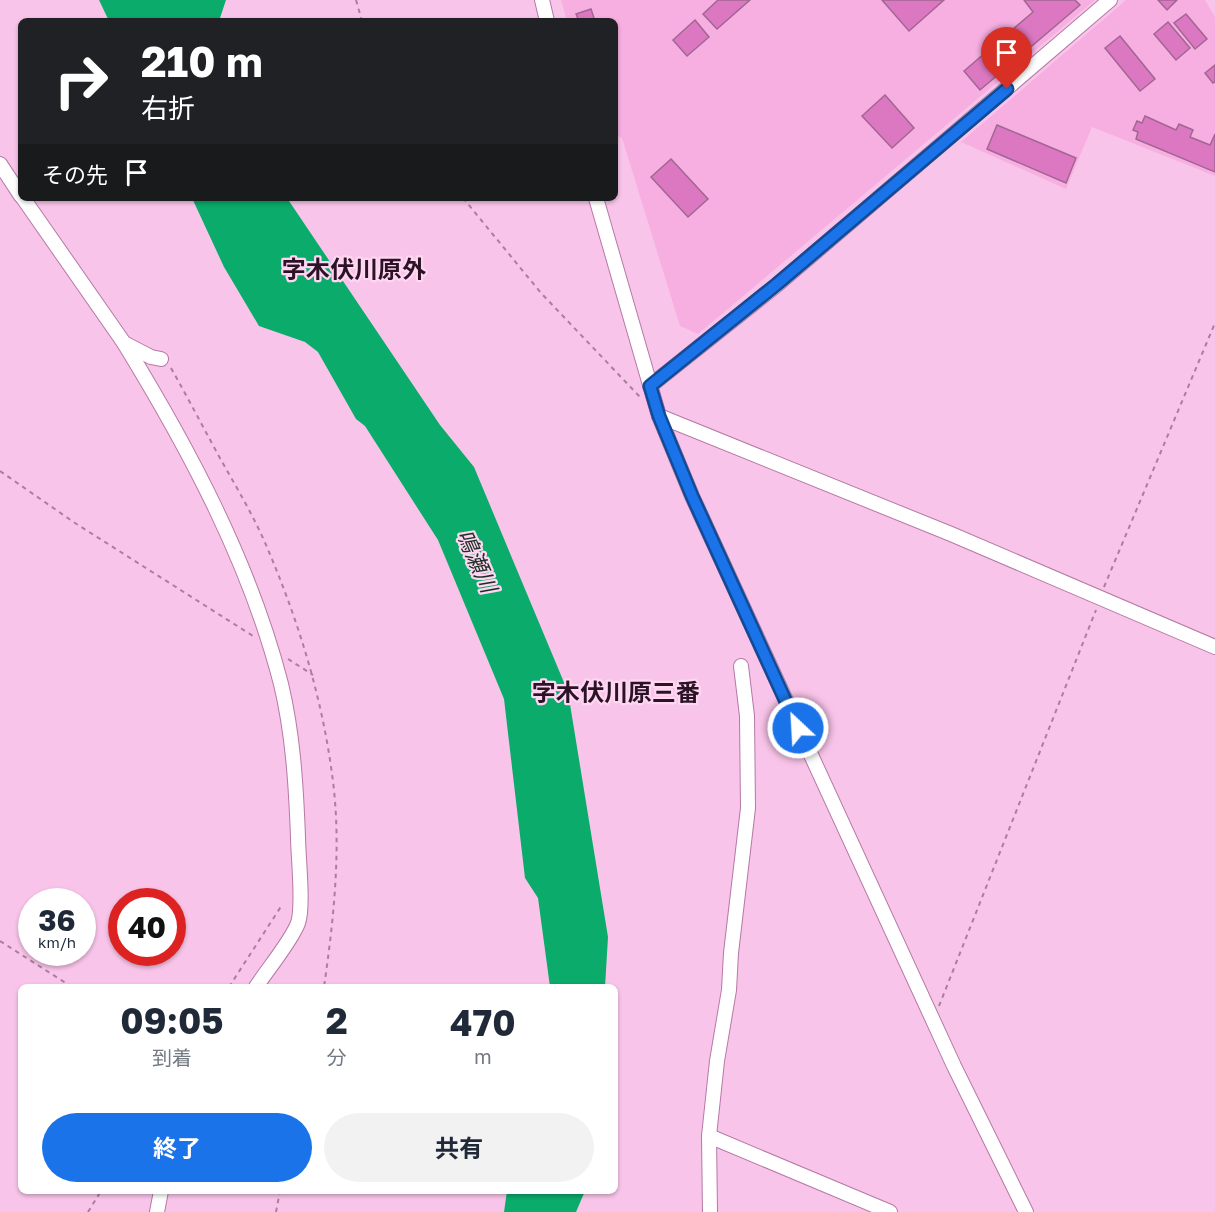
<!DOCTYPE html>
<html lang="ja">
<head>
<meta charset="utf-8">
<style>
	:root { --surface:#fff; --page:#f2f2f3; --text:#1f2937; --muted:#747a83; --accent:#1a73e8 }
	body { margin:0; font-family:"Golos Text","Noto Sans JP",sans-serif; background:var(--page); color:var(--text); height:100vh; display:flex; flex-direction:column; font-size:22px; white-space:nowrap }
	* { box-sizing:border-box; margin:0 }
	p { font-size:20px; color:var(--muted) }
	.icon { flex:none; width:33px; height:33px; fill:none; stroke:currentColor; stroke-width:2; stroke-linecap:round; stroke-linejoin:round }
	.map { position:relative; flex:1; overflow:hidden }
	.sheet { position:absolute; left:18px; top:984px; width:600px; height:210px; display:flex; flex-direction:column; background:var(--surface); border-radius:9px; box-shadow:0 2px 4px #0004 }
	.sheet>* { flex:none }
	.hud { position:absolute; left:18px; top:18px; width:600px; height:183px; border-radius:9px; box-shadow:0 2px 4px #0004; background:#202124; color:#fff; overflow:hidden }
	.speed { position:absolute; left:18px; top:888px; display:flex; gap:12px; font-size:30px; font-weight:700; text-align:center }
	.speed>* { display:grid; place-content:center; width:78px; height:78px; border-radius:50%; background:var(--surface); box-shadow:0 2px 4px #0004; line-height:1 }
	.speed small { font-size:15px; font-weight:400 }
	.speed .limit { border:9px solid #d22; background:#fff; color:#111 }
	.pin { position:absolute; display:grid; place-items:center; width:51px; height:51px; color:#fff; margin:-62px -26px; border-radius:50% 50% 50% 0; rotate:-45deg; box-shadow:0 0 6px #0007 }
	.pin .icon { rotate:45deg }
	.me { position:absolute; width:66px; margin:-33px; rotate:335deg; stroke-linejoin:round; filter:drop-shadow(0 0 4px #0008) }
	.turn { display:flex; align-items:center; gap:21px; height:126px; padding:0 24px; font-size:27px }
	.turn .icon { width:78px; height:78px; stroke-width:2.5 }
	.turn b { display:block; font-size:42px; line-height:51px }
	.then { display:flex; align-items:center; height:57px; padding:0 24px; background:#0003; gap:12px; font-size:22px }
	.eta { display:flex; justify-content:space-evenly; align-items:center; height:102px; text-align:center }
	.eta b { font-size:36px; font-weight:700; line-height:42px }
	.action { display:flex; gap:12px; margin-top:auto; padding:12px 24px }
	.action a { flex:1; height:69px; border-radius:36px; background:var(--accent); color:#fff; font-size:24px; font-weight:700; line-height:69px; text-align:center }
	.action a+a { background:var(--page); color:var(--text) }
	.map>svg:first-child { display:block }
	.built { fill:#f7afe2 }
	.water { fill:#0aab6b }
	.building { fill:#dc78c2; stroke:#a16691; stroke-width:1.5 }
	.lines { fill:none; stroke-linecap:round; stroke-linejoin:round }
	.minor-casing { stroke:#b679a5; stroke-width:16 }
	.path { stroke:#a97f9d; stroke-width:2; stroke-dasharray:4.5 4.5; stroke-linecap:butt }
	.minor { stroke:#fff; stroke-width:14 }
	.route-casing { stroke:#114b97; stroke-width:15 }
	.route { stroke:#1a73e8; stroke-width:10 }
	.labels { text-anchor:middle; stroke-width:4.5; stroke-linejoin:round; paint-order:stroke }
	.water-label { font-size:22px; font-style:italic; fill:#1b3024; stroke:#fed6f1 }
	.quarter-label { font-size:24px; font-weight:bold; fill:#2b1325; stroke:#fed6f1 }
</style>
</head>
<body>
<div class="map">
<svg width="1215" height="1212" viewBox="0 0 1215 1212">
	<rect width="100%" height="100%" fill="#f9c4e9"/>
	<!-- built -->
	<g class="built">
		<path d="M561,0H1095L698,334L680,326L622,138L615,135V21H567Z"/>
		<path d="M1126,0H1205L1215,17V176L1092,127L1066,189L961,142Z"/>
	</g>
	<!-- water -->
	<g class="water">
		<path d="M99,0H226L219,21H109Z"/>
		<path d="M192,198H287L440,425L474,467L568,692L608,937L605,987H550L538,898L525,878L504,699L438,540L365,426L356,419L318,352L305,342L259,326L224,267Z"/>
		<path d="M507,1191H585L576,1212H504Z"/>
	</g>
	<!-- building -->
	<g class="building">
		<path d="M718,0H750L717,29L703,14Z"/>
		<path d="M882,0H944L909,31Z"/>
		<path d="M1075,0L1080,5L980,90L964,71L1033,12L1024,0Z"/>
		<path d="M1158,0H1177L1167,10Z"/>
		<path d="M591,9L595,21H579L576,14Z"/>
		<path d="M1186,14L1207,39L1195,49L1174,23Z"/>
		<path d="M695,20L709,37L687,56L673,40Z"/>
		<path d="M1168,22L1190,48L1176,60L1154,34Z"/>
		<path d="M1120,36L1155,79L1140,91L1105,48Z"/>
		<path d="M1215,65V82L1213,83L1205,73Z"/>
		<path d="M885,95L914,128L892,148L862,116Z"/>
		<path d="M1145,116L1176,130L1179,124L1193,130L1190,137L1210,145L1215,134V172L1136,139L1138,132L1133,130L1137,121L1142,123Z"/>
		<path d="M997,125L1076,158L1066,183L987,149Z"/>
		<path d="M671,159L708,199L688,217L651,177Z"/>
	</g>
	<g class="lines">
		<!-- minor casing -->
		<g class="minor-casing">
			<g id="minor">
				<path d="M542,0L547,21"/>
				<path d="M0,164L21,196"/>
				<path d="M23,198L124,343L151,357L161,359"/>
				<path d="M596,198L659,416L692,496L954,1066L1026,1212"/>
				<path d="M124,343C189,449 250,563 281,684C293,734 296,785 298,837C298,856 304,906 298,923C292,940 267,970 256,987"/>
				<path d="M650,386L778,284L1110,0"/>
				<path d="M659,416L951,534L1215,647"/>
				<path d="M709,1136L890,1212"/>
				<path d="M157,1212L161,1191"/>
				<path d="M710,1212L709,1136L717,1061L729,990L731,953L748,808L747,716L741,666"/>
			</g>
		</g>
		<!-- path -->
		<g class="path">
			<path d="M356,0L362,21"/>
			<path d="M463,198L541,293L640,397"/>
			<path d="M171,368C188,398 204,429 221,460C238,490 256,520 269,552C299,623 322,698 332,774C342,844 334,917 324,987"/>
			<path d="M0,471L75,523L253,636"/>
			<path d="M1104,587L1215,323"/>
			<path d="M288,659L313,675"/>
			<path d="M0,941L72,987"/>
			<path d="M229,987L282,905"/>
			<path d="M939,1006L1096,610"/>
			<path d="M88,1212L101,1191"/>
			<path d="M276,1212L280,1191"/>
		</g>
		<!-- minor -->
		<use href="#minor" class="minor"/>
	</g>
	<g class="lines">
		<!-- route casing -->
		<g class="route-casing">
			<path id="route" d="M798,728L692,496L659,416L650,386L777,284L1007,89"/>
		</g>
		<!-- route -->
		<use href="#route" class="route"/>
	</g>
	<g class="labels">
		<!-- water labels -->
		<g class="water-label">
			<text transform="translate(477 561) rotate(66)" y="8">鳴瀬川</text>
		</g>
		<!-- quarter labels -->
		<g class="quarter-label">
			<text x="354" y="278">字木伏川原外</text>
			<text x="616" y="701">字木伏川原三番</text>
		</g>
	</g>
</svg>
<div class="speed"><div>36<small>km/h</small></div><div class="limit">40</div></div>
<div class="pin" style="left:1007px;top:89px;background:#d93025"><svg class="icon" aria-label="arrive" viewBox="0 0 24 24"><path d="M6 21V4h12l-3 4 3 4H6"/></svg></div>
<svg class="me" style="left:798px;top:728px" viewBox="-20 -20 40 40"><circle r="17" fill="#1a73e8" stroke="#fff" stroke-width="3"/><path d="M0-11L8 9 0 5-8 9z" fill="#fff"/></svg>
<div class="hud">
<div class="turn"><svg class="icon" aria-label="right" viewBox="0 0 24 24"><path d="M7 20v-9h11M14 6l5 5-5 5"/></svg><div><b>210 m</b>右折</div></div>
<div class="then">その先<svg class="icon" aria-label="arrive" viewBox="0 0 24 24"><path d="M6 21V4h12l-3 4 3 4H6"/></svg></div>
</div>
<section class="sheet">
<div class="eta">
<div><b>09:05</b><p>到着</p></div>
<div><b>2</b><p>分</p></div>
<div><b>470</b><p>m</p></div>
</div>
<div class="action"><a>終了</a><a>共有</a></div>
</section>
</div>
</body>
</html>
